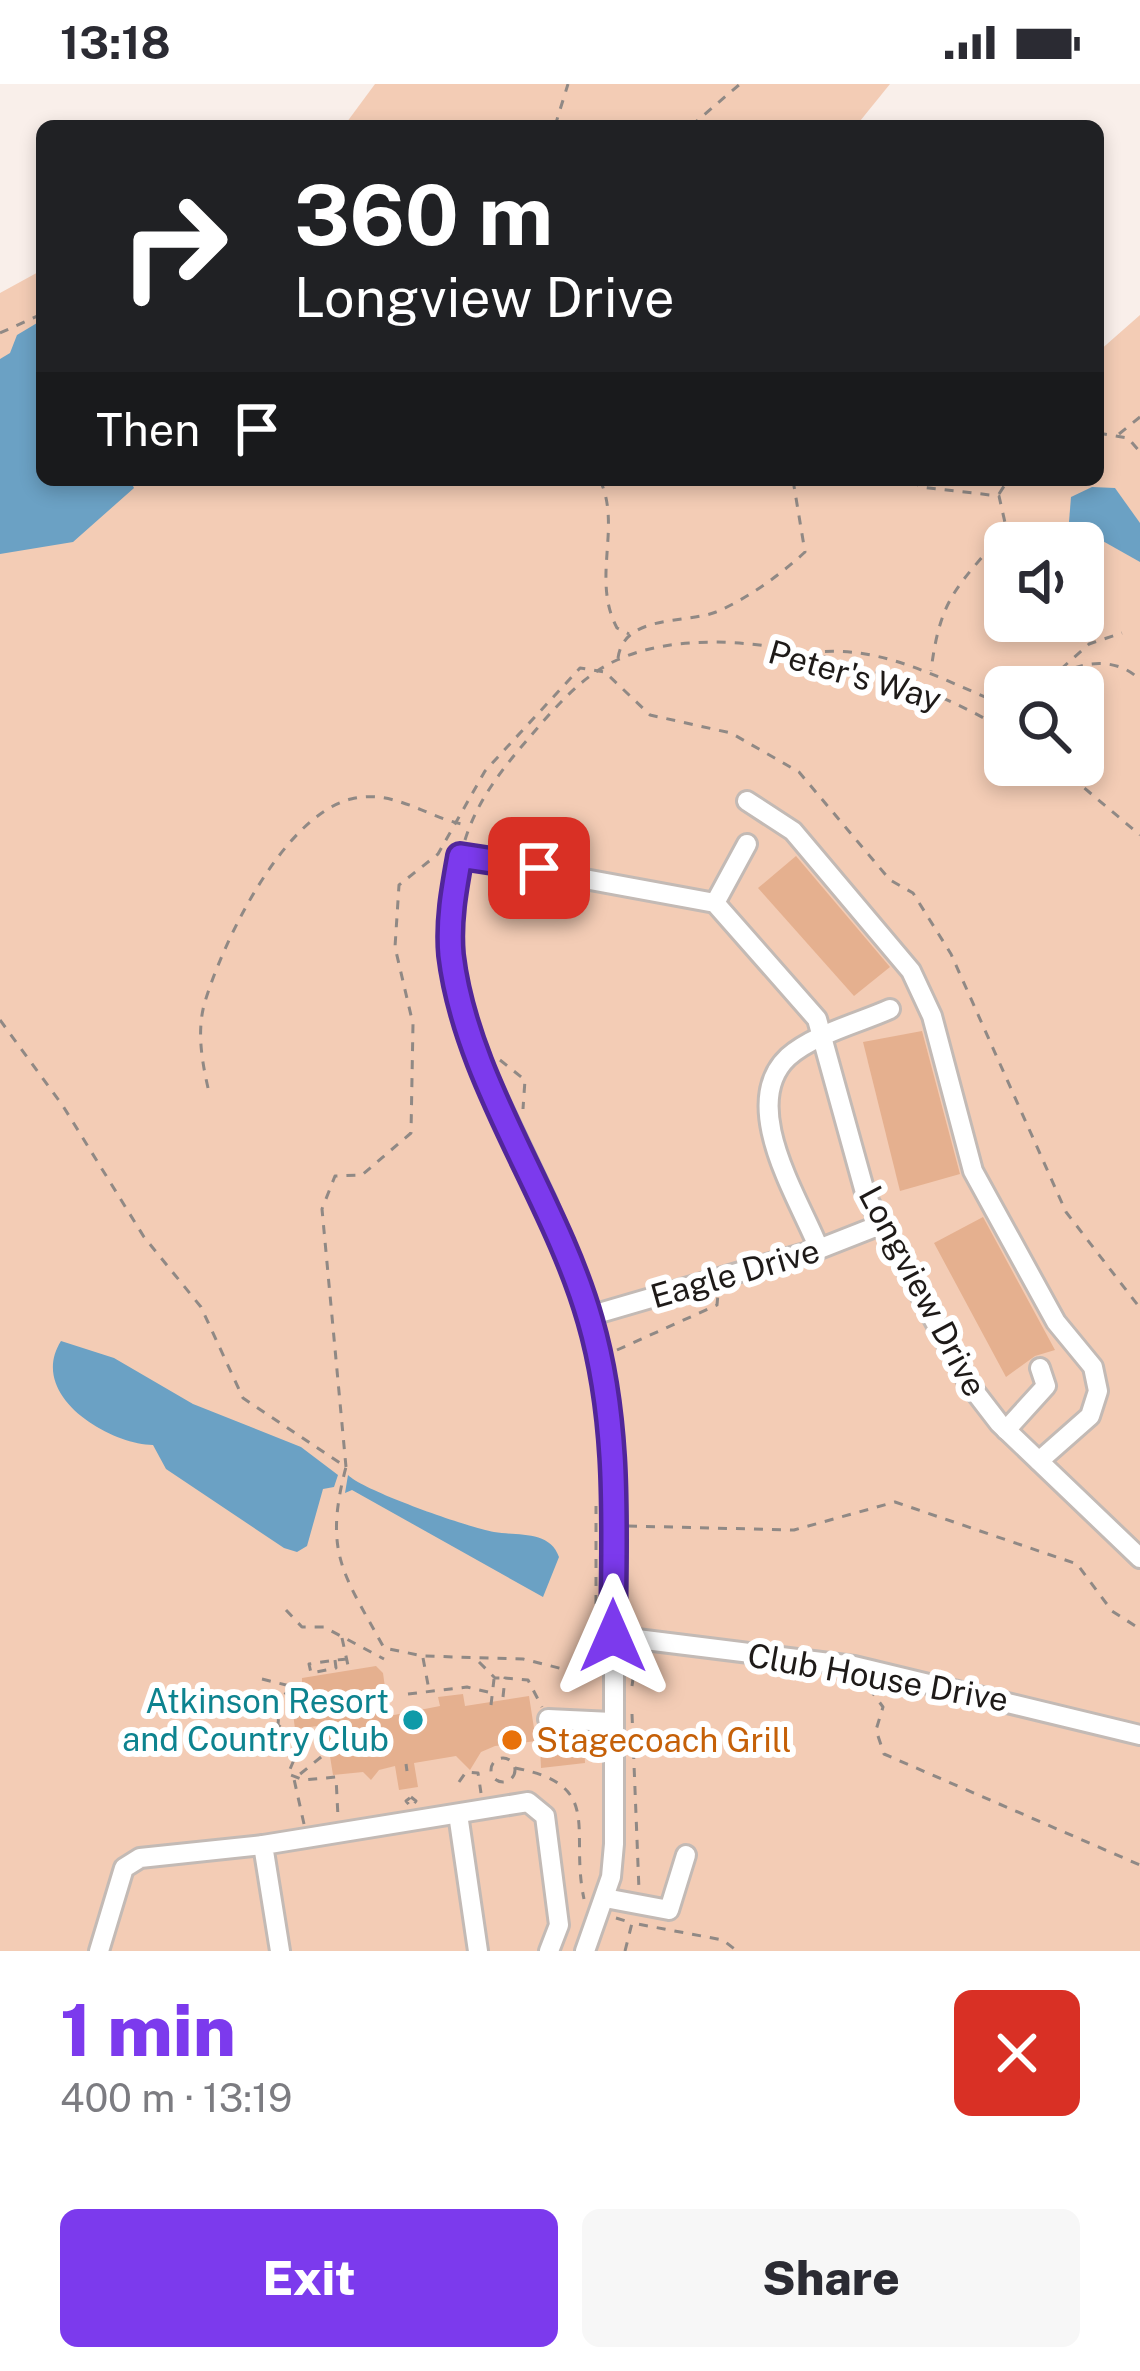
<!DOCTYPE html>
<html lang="en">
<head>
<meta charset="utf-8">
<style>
	:root { --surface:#fff; --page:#f7f7f7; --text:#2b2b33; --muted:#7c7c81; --accent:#7c3aed }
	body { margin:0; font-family:"Public Sans",sans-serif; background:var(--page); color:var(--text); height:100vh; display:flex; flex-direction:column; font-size:45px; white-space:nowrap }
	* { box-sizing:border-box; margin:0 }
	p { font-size:39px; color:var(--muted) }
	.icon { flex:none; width:66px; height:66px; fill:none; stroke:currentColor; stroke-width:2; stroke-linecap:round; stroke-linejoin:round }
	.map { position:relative; height:1867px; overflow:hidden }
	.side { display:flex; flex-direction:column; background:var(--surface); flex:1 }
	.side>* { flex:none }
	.banner { position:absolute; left:36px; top:36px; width:1068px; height:366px; border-radius:18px; box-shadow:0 6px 18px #0003; background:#202124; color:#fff; overflow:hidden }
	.tools { position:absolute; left:984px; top:438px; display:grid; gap:24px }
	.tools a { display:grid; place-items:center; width:120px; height:120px; border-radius:18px; background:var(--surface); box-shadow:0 6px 18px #0003; font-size:60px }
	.pin { position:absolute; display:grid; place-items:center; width:102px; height:102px; color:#fff; margin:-51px; border-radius:24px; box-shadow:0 6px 18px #0006 }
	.me { position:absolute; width:132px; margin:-66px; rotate:0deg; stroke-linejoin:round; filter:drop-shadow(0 0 9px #0008) }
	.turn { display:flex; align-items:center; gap:42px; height:252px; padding:0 60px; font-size:54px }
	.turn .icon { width:156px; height:156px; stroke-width:2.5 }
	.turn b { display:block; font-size:84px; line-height:102px }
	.then { display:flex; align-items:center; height:114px; padding:0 60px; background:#0003; gap:24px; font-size:45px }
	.round { display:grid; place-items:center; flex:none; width:126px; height:126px; border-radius:18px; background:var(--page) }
	.overview { display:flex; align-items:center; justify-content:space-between; height:204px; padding:0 60px }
	h1 { font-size:72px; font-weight:800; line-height:90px; color:var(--accent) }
	.primary-button { display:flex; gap:24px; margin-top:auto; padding:24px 60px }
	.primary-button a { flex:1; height:138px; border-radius:18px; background:var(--accent); color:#fff; font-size:48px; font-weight:800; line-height:138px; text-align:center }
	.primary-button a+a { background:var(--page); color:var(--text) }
	.status { display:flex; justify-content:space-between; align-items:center; height:84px; padding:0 60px; background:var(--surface); direction:ltr }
	.status svg { height:33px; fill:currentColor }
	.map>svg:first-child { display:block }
	.green { fill:#f3ccb5; fill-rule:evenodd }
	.water { fill:#6ba1c4 }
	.building { fill:#e5b08f }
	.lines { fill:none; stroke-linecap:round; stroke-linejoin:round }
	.minor-casing { stroke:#c3bab5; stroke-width:24 }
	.path { stroke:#908985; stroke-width:3; stroke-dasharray:9 9; stroke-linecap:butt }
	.minor { stroke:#fff; stroke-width:18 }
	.route-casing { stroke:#51269a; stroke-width:30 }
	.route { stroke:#7c3aed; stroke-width:21 }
	.culture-dot { fill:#0f9aa8; stroke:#fff; stroke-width:4.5 }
	.food-dot { fill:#e8710a; stroke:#fff; stroke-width:4.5 }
	.labels { text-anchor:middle; stroke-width:12; stroke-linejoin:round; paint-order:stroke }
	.street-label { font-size:33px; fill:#1e1a18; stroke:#fff }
	.culture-label { font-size:33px; fill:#0d838f; stroke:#fff; text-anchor:end }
	.food-label { font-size:33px; fill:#c56008; stroke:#fff; text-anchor:start }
</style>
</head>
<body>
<div class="status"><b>13:18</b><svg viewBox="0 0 49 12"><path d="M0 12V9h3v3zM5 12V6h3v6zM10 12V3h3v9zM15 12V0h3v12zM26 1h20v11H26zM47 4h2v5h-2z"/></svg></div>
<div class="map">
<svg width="1140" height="1867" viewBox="0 0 1140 1867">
	<rect width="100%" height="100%" fill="#f9efea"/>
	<!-- green -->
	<g class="green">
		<path d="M375,0H890L856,42H344Z"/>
		<path d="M42,186V396H1098V268L1140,231V1867H0V209ZM1005,459H1083V537H1005ZM1005,603H1083V681H1005Z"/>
	</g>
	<!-- water -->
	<g class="water">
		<path d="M42,236V396H130L134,404L73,458L0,470V275L10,269L17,251Z"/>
		<path d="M1092,403L1115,404L1140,439V478L1069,438L1071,413Z"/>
		<path d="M61,1257L114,1274L193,1320L301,1363L338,1391L334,1403L323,1405L307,1462L297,1468L284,1464L166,1385L153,1361C108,1360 27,1311 61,1257Z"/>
		<path d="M348,1391C364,1407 467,1443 494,1448C516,1452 550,1446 559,1473L543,1513L352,1406L345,1409Z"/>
	</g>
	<!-- building -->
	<g class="building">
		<path d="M796,772L890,883L854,912L758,804Z"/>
		<path d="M922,947L960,1090L900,1107L863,958Z"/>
		<path d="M983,1133L1055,1266L1035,1272L1006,1293L934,1159Z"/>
		<path d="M376,1582L383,1589L389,1632L440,1622L438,1613L463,1610L465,1622L529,1612L536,1657L495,1662L481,1668L470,1686L456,1672L414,1679L418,1703L399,1706L395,1682L379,1686L371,1696L363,1688L333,1691L325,1641L295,1645L290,1605L302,1601V1594Z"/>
		<path d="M584,1657L585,1679L541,1684L540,1661Z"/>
	</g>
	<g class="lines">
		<!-- minor casing -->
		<g class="minor-casing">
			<g id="minor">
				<path d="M747,717L793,747L911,887L932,932L973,1087L1056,1238L1093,1283L1098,1307L1090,1332L1039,1377"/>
				<path d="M715,819L747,760"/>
				<path d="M819,1165C800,1116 737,1021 788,973C814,950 859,939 890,925"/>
				<path d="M589,1232L819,1165L880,1141"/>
				<path d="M1006,1346L1046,1302L1040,1284"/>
				<path d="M613,1552L854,1582L1140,1651"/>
				<path d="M548,1635L612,1638"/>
				<path d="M458,1730L478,1867"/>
				<path d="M605,1814L669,1826L686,1771"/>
				<path d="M99,1867L124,1784L140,1774L263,1761"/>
				<path d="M280,1867L263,1761L528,1718L545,1732L559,1841L549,1867"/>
				<path d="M585,1867L611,1793L614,1760V1401L606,1298L589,1232L547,1118L486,989L456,905L450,827L460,772L715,819L817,935L866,1112L969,1300L999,1339L1140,1474"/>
			</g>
		</g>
		<!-- path -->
		<g class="path">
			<path d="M555,42L568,0"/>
			<path d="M691,42L740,0"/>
			<path d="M0,249L42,230"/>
			<path d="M1098,349L1128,354L1140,368"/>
			<path d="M1119,350L1140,333"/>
			<path d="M600,396C622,443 591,495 617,544L629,550"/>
			<path d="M911,396L921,403L999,412L1006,443C961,503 941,506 931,587"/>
			<path d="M999,410L1008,396"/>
			<path d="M807,569C882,559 938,595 1005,621"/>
			<path d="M618,574C624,530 685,540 716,528C747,515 780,491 805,468L793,396"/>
			<path d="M1061,585L1089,560L1122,549"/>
			<path d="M1044,603C1068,578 1114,569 1140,596"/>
			<path d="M1057,681L1140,751"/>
			<path d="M465,756C477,717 502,685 528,655C553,626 581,592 617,576C726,527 908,588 1005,646"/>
			<path d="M0,936L63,1022L144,1153L201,1223L243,1314L346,1383C323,1470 344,1490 384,1564L423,1572L523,1575L599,1594"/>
			<path d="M500,976L525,996L523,1025"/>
			<path d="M208,1004C202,977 197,949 204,921C222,859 283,732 351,715C395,704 428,735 467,741"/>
			<path d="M617,1266L717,1221L718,1210"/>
			<path d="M346,1383L322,1125L335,1092L362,1091L411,1049L413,940L395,863L399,801L438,770L485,687L580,584L605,588L650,631L731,649L799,688L890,796L913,809L951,870L1066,1128L1140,1224"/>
			<path d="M628,1442L794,1446L895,1418L1077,1480L1112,1527L1140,1545"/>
			<path d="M286,1526L302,1543H324L384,1575"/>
			<path d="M342,1554L349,1586"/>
			<path d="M423,1574L429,1606"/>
			<path d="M335,1576L336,1584L311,1589L309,1580C322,1578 334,1576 347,1575"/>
			<path d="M479,1578L495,1594H505"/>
			<path d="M596,1592V1422"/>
			<path d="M262,1595L294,1603L280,1614L278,1641L301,1659L288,1690L304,1696L336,1693L338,1733"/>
			<path d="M632,1602L634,1588L653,1574"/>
			<path d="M869,1604L883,1623L876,1646L884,1670L1140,1781"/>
			<path d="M408,1610L467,1603L492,1609"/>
			<path d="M503,1613L505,1594L528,1596L542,1623"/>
			<path d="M491,1621L494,1595"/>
			<path d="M632,1630L639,1806"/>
			<circle cx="503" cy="1686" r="12"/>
			<path d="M406,1680L407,1687"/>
			<path d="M515,1684C605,1701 569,1745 584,1815"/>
			<path d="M459,1698L466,1688L478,1689L481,1709"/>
			<path d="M411,1713L416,1717L411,1723L406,1717Z"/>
			<path d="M304,1740L294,1695L326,1669"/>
			<path d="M616,1834L632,1839"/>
			<path d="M625,1867L632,1839L723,1856L737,1867"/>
		</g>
		<!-- minor -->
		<use href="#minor" class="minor"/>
	</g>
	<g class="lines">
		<!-- route casing -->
		<g class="route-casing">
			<path id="route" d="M539,784L460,772C454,805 448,837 451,871C466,997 555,1113 590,1236C620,1340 614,1445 613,1552"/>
		</g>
		<!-- route -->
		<use href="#route" class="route"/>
	</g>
	<!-- markers -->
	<circle class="culture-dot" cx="413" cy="1636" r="12"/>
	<circle class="food-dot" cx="512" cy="1656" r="12"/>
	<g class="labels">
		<!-- street labels -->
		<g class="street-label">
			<text transform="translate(855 591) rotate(16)" y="12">Peter's Way</text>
			<text transform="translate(735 1189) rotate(-16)" y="12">Eagle Drive</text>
			<text transform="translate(923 1207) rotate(62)" y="12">Longview Drive</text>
			<text transform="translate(878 1593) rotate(10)" y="12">Club House Drive</text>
		</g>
		<!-- culture labels -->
		<g class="culture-label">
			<text x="389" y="1629">Atkinson Resort<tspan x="389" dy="38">and Country Club</tspan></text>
		</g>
		<!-- food labels -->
		<g class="food-label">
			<text x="536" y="1668">Stagecoach Grill</text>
		</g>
	</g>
</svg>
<div class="tools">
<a><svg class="icon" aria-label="sound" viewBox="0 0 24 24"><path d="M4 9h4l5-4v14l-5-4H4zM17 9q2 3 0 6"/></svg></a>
<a><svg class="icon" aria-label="search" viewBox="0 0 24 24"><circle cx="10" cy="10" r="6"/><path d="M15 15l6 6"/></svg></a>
</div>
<div class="pin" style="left:539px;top:784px;background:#d93025"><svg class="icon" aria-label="arrive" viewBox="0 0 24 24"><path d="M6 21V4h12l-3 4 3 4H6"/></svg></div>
<svg class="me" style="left:613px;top:1552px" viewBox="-20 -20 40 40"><path d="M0-17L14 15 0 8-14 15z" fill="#7c3aed" stroke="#fff" stroke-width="4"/></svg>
<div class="banner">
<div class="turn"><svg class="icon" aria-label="right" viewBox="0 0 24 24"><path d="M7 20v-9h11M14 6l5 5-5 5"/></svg><div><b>360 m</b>Longview Drive</div></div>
<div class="then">Then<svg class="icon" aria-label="arrive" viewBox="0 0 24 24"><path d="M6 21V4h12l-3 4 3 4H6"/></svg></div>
</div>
</div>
<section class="side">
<div class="overview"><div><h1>1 min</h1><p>400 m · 13:19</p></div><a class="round" style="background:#d93025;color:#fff"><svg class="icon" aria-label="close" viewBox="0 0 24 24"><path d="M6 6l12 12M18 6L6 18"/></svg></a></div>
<div class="primary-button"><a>Exit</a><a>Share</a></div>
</section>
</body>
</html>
